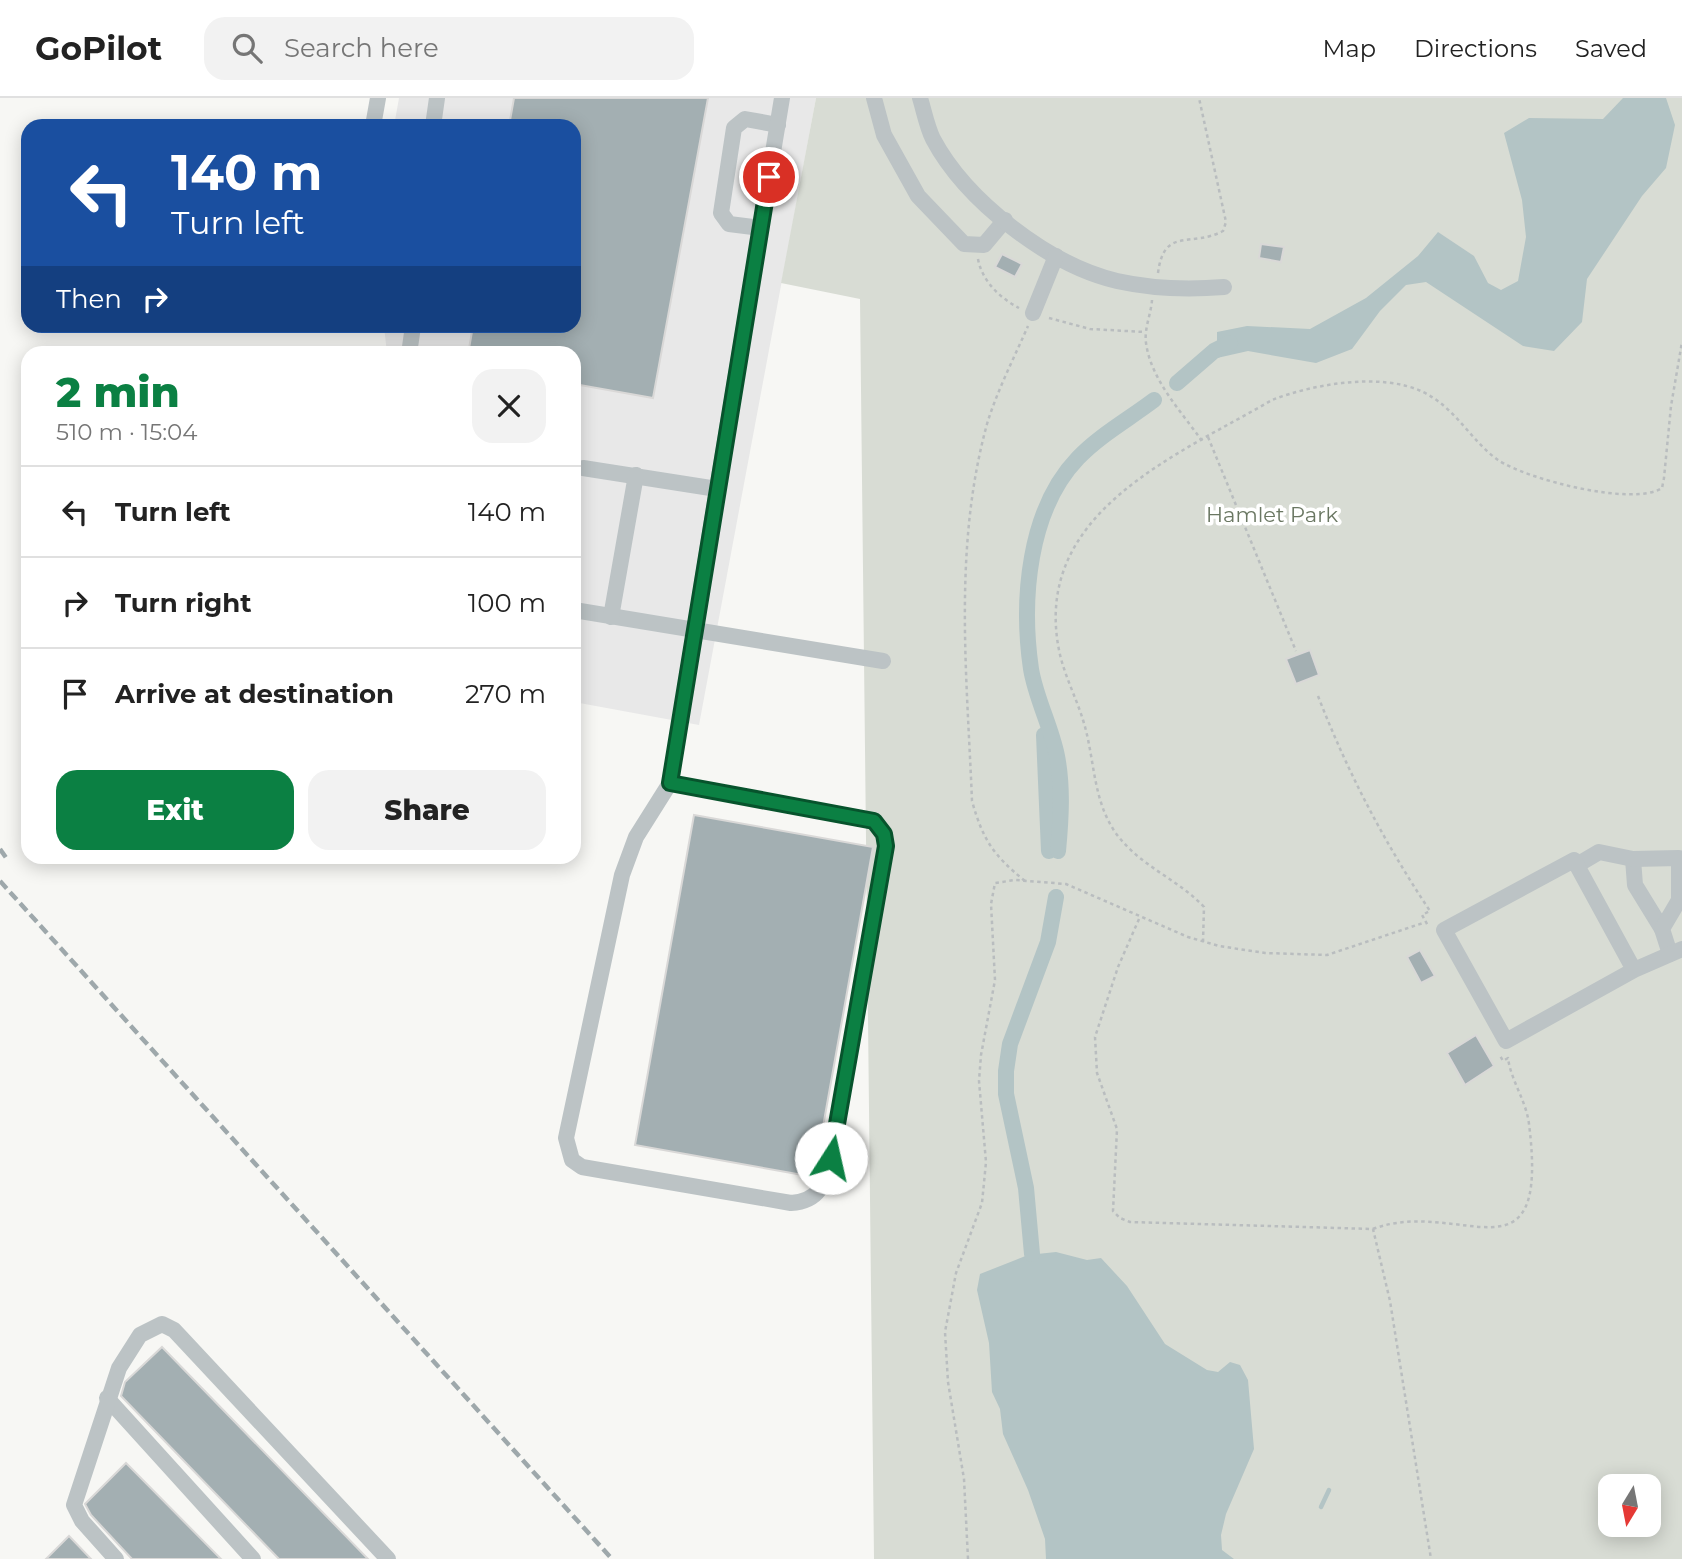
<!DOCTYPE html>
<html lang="en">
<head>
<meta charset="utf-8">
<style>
	:root { --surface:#fff; --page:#f2f2f2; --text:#222; --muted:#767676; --line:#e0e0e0; --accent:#0b8043 }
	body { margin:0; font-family:Montserrat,sans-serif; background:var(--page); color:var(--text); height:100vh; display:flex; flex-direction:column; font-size:26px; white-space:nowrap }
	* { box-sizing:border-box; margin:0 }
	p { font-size:23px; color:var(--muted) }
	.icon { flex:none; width:38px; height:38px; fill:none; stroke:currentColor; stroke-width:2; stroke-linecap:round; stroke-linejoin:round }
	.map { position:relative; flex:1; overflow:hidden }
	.drawer { position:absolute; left:21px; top:248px; width:560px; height:518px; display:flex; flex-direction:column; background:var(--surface); border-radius:21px; box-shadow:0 4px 18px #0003 }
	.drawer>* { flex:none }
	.top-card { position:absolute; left:21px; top:21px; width:560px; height:214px; border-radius:21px; box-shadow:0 4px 18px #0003; background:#1a4fa0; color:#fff; overflow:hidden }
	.needle { width:46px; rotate:190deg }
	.controls { position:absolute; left:1598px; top:1376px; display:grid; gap:14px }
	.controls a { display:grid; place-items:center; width:63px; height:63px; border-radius:14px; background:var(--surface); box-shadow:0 4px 18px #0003; font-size:35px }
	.pin { position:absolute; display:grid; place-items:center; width:60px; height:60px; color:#fff; margin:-30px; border:4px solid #fff; border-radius:50%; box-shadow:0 2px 7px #0007 }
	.me { position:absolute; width:77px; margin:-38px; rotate:10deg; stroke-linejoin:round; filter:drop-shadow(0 0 5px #0008) }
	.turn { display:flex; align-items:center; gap:24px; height:147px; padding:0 35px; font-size:32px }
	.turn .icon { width:91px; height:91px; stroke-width:2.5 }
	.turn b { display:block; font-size:49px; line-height:60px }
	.then { display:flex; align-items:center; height:66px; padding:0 35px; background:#0003; gap:14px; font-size:26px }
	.round { display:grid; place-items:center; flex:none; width:74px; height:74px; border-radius:21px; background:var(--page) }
	.overview { display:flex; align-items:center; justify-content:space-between; height:119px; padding:0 35px }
	h1 { font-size:42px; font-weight:800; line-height:52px; color:var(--accent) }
	.cta { display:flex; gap:14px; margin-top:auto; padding:14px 35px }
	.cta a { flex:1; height:80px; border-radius:21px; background:var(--accent); color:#fff; font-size:28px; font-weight:800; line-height:80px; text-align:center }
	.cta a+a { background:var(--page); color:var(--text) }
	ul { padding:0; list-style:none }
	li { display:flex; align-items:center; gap:21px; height:91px; padding:0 35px; border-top:2px solid var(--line) }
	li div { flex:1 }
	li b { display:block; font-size:26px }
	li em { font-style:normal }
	header { display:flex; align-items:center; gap:42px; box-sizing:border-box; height:98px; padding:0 35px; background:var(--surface); border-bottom:2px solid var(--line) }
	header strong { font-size:33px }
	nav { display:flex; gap:38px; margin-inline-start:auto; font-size:24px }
	.search { width:490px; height:63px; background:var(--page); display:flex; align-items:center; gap:18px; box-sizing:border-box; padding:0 24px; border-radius:21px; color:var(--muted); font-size:26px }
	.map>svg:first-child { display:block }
	.built { fill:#e8e8e8 }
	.green { fill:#d8dcd4; fill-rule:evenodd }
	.water { fill:#b3c4c5 }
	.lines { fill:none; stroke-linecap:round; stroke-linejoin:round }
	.stream { stroke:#b3c4c5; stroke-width:4.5 }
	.canal { stroke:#b3c4c5; stroke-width:16 }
	.building { fill:#a3afb2; stroke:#d9d8d7; stroke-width:2 }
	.path { stroke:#b9bdbf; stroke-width:2.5; stroke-dasharray:3.5 3.5; stroke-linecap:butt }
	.minor { stroke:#bcc3c5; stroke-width:16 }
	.rail { stroke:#9ea8ab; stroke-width:4.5; stroke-dasharray:10 5; stroke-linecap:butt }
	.route-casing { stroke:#07532c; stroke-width:18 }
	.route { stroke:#0b8043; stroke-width:12 }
	.labels { text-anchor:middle; stroke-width:7; stroke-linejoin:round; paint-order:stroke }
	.park-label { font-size:21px; fill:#6a7762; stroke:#fff }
</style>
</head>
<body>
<header>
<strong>GoPilot</strong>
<div class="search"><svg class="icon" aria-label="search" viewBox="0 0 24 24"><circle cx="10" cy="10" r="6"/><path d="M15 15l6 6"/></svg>Search here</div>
<nav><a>Map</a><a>Directions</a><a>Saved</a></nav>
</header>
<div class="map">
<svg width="1682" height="1461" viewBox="0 0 1682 1461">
	<rect width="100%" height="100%" fill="#f7f7f4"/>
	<!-- built -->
	<path class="built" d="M399,0H816L699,627L574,604V256L387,255L384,228H574V28H394Z"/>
	<!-- green -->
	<path class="green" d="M816,0H1682V1461H874L860,201L781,185ZM1610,1388H1648V1426H1610Z"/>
	<!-- water -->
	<g class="water">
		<path d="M1623,0H1666L1675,27L1666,70L1642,98L1587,181L1582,224L1554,253L1523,248L1426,184L1406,187L1380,213L1352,251L1316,265L1248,253L1217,260V234L1247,228L1310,231L1366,200L1418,158L1438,134L1474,158L1488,185L1501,192L1518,183L1526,139L1522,102L1504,35L1529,20L1603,21Z"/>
		<path d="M1056,1154L1087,1162L1101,1160L1127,1188L1165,1246L1207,1272L1218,1274L1230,1264L1240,1267L1248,1282L1254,1351L1226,1416L1221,1437L1222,1452L1234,1461H1046L1045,1441L1028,1392L1003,1336L1000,1311L992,1294L989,1245L977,1192L980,1176L1028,1157Z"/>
	</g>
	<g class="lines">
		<!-- stream -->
		<path class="stream" d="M1321,1409L1329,1392"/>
		<!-- canal -->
		<g class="canal">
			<path d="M1177,285L1214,253L1230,245"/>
			<path d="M1044,637L1049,753"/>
			<path d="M1058,753C1061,721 1063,689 1057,658C1051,628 1036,601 1031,571C1021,502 1028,412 1078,360C1100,337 1129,321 1154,302"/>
			<path d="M1032,1156L1026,1090L1006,996V973L1010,946L1048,844L1056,799"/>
		</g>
	</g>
	<!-- building -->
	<g class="building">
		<path d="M514,0H708L653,300L574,286V256H468L473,228H574V28H509Z"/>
		<path d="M1261,146L1284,149L1281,164L1259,160Z"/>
		<path d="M1002,156L1022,166L1015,179L995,169Z"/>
		<path d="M1310,552L1319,577L1296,586L1286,561Z"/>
		<path d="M694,717L873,749L814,1079L635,1047Z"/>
		<path d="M1420,852L1435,878L1421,885L1407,859Z"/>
		<path d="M1476,937L1494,968L1465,987L1447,955Z"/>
		<path d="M162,1249L368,1461H279L121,1298L125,1284Z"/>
		<path d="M126,1365L221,1461H132L91,1417L85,1406Z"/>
		<path d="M69,1438L91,1461H46Z"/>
	</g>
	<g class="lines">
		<!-- path -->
		<g class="path">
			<path d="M978,161C982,183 1000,200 1019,210"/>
			<path d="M1158,175C1164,128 1191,150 1223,133L1226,124L1199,0"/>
			<path d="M1152,202C1151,216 1144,231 1146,245C1151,282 1181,313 1202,343"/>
			<path d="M1049,220L1090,231L1145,234"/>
			<path d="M1208,339L1296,553"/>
			<path d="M1318,598C1348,675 1384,744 1430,813L1422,817L1426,824"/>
			<path d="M1025,783C993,757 983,742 972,703C967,577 953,450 987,326C997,293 1014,260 1028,228"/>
			<path d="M1139,821L1118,869L1095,939L1097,975L1117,1031L1113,1113L1120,1120L1130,1124L1373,1131L1390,1203L1431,1461"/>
			<path d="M1203,844L1204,809C1178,781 1139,768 1115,734C1092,700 1095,660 1083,622C1076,599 1064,577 1059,552C1032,415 1176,358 1272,302C1313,286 1382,274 1423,294C1456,310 1471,343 1498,362C1526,381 1633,409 1662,390L1664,380L1671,308L1682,244"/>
			<path d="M1373,1131C1460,1098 1550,1194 1529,1026C1526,1002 1511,983 1508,960L1503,963L1499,956"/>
			<path d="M968,1461L964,1381L948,1284L945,1234L956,1175L982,1105L986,1064L979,983L981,957L995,882L991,806L995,785L1015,782L1066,786L1188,839L1219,848L1265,855L1327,857L1426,824L1428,828"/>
		</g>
		<!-- minor -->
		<g class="minor">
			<path d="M874,0L884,37L918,98L964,146L984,147L1005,122"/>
			<path d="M920,0C924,13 927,29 933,41C966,103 1049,167 1117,183C1153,191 1187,192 1224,189"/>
			<path d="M373,28L378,0"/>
			<path d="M433,28L437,0"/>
			<path d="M761,130L729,126L721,115L734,30L745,21L778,27"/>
			<path d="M1033,215L1056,158"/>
			<path d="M409,256L413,228"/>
			<path d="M583,370L717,391L782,0"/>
			<path d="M574,512L883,563"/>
			<path d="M611,519L636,377"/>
			<path d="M670,685L874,723L884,736L886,748L831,1060C824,1086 820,1103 791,1105L582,1069L572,1062L566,1040L622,777L636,739L670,685L717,391"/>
			<path d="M1633,761L1635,787L1662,831"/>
			<path d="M1577,767L1599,754L1633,761L1679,760V802L1662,831L1670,856"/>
			<path d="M1634,872L1574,762L1444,832L1506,943L1634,872L1682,851"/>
			<path d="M107,1300L253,1461"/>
			<path d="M116,1461L82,1423L74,1407L119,1270L140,1237L162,1226L174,1232L388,1461"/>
		</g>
		<!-- rail -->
		<g class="rail">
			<path d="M0,751L7,761"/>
			<path d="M0,783L612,1461"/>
		</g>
	</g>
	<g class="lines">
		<!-- route casing -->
		<g class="route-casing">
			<path id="route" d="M769,79L670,685L874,723L884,736L886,748L831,1060"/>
		</g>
		<!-- route -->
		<use href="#route" class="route"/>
	</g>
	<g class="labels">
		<!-- park labels -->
		<g class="park-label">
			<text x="1272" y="424">Hamlet Park</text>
		</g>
	</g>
</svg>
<div class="controls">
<a><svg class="needle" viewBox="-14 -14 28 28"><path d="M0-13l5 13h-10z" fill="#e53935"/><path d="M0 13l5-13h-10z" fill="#767676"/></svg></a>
</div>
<div class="pin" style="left:769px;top:79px;background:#d93025"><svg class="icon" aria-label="arrive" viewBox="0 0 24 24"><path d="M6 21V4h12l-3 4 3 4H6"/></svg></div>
<svg class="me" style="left:831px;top:1060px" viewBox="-20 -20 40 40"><circle r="19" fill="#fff"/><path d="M0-13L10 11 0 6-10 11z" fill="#0b8043"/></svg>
<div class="top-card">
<div class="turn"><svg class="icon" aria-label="left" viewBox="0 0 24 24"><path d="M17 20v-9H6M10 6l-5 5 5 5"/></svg><div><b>140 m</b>Turn left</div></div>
<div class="then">Then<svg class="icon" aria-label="right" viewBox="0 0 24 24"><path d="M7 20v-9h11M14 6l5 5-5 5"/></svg></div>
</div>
<section class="drawer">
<div class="overview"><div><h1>2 min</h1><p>510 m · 15:04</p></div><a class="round"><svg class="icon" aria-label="close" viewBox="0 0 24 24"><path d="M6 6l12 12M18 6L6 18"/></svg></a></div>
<ul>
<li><svg class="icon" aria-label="left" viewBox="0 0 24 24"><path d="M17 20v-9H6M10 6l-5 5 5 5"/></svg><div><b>Turn left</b></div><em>140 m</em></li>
<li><svg class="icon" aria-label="right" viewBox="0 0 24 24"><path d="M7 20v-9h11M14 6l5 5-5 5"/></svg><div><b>Turn right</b></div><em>100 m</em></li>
<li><svg class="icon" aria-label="arrive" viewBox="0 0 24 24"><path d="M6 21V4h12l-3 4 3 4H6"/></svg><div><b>Arrive at destination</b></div><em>270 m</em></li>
</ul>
<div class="cta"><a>Exit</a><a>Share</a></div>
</section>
</div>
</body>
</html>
